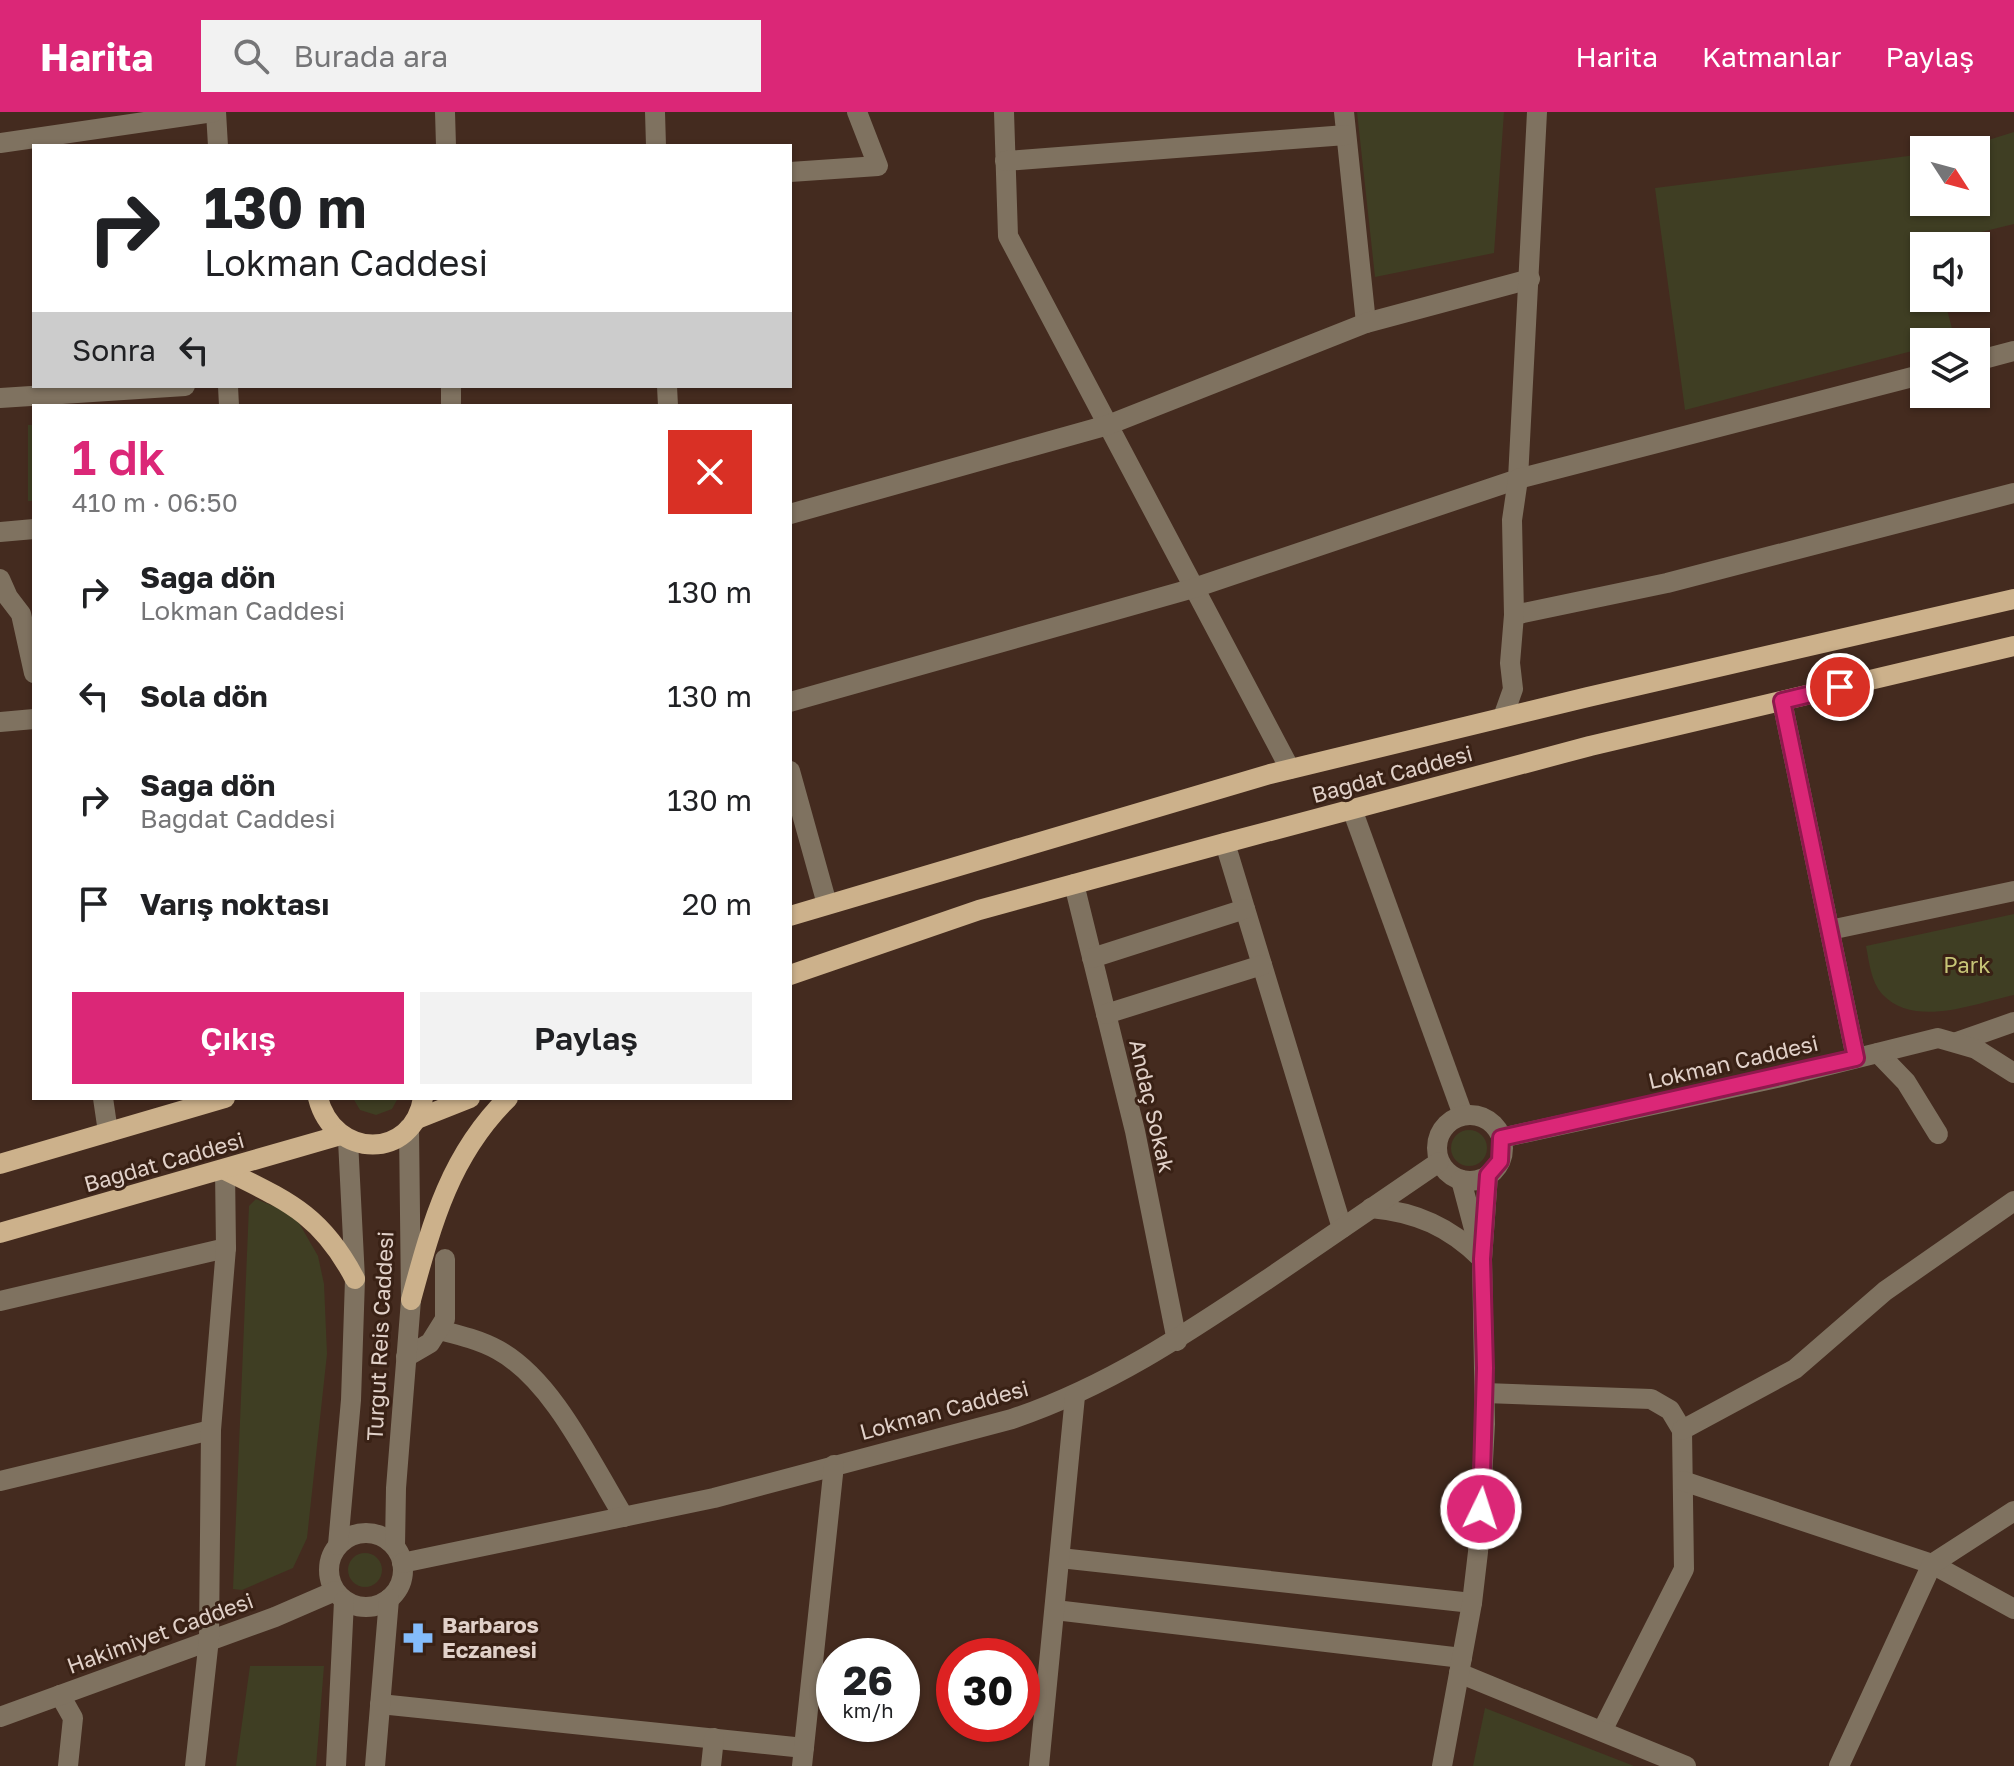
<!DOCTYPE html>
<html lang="tr">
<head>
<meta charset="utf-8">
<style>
	:root { --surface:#fff; --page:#f2f2f2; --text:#202124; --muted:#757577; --accent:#db2777 }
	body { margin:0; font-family:"Golos Text",sans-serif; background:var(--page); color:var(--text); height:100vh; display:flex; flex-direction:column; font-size:30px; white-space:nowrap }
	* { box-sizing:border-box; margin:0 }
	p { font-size:26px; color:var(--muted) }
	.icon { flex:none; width:44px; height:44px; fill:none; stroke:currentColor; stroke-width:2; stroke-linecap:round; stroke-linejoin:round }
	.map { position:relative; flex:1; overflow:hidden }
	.drawer { position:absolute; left:32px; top:292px; width:760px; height:696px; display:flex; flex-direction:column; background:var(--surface); border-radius:0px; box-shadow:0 2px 6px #0004 }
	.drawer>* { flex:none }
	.banner { position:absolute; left:32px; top:32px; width:760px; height:244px; border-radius:0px; box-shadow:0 2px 6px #0004; background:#fff; color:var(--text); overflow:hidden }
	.needle { width:52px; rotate:126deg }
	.tools { position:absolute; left:1910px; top:24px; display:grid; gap:16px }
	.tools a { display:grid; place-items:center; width:80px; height:80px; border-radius:0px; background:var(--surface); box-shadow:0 2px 6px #0004; font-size:40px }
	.speed { position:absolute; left:816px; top:1526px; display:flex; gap:16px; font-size:40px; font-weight:700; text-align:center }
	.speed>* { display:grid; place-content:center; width:104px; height:104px; border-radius:50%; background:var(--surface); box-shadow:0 2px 6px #0004; line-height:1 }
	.speed small { font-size:20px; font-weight:400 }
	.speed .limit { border:12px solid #d22; background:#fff; color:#111 }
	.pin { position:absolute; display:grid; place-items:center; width:68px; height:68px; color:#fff; margin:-34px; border:4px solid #fff; border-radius:50%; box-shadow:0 2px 8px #0007 }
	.me { position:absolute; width:88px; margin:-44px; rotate:4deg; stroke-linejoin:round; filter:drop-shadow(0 0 6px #0008) }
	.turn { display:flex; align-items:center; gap:28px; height:168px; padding:0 40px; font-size:36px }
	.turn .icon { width:104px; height:104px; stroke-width:2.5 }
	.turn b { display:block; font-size:56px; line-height:68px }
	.then { display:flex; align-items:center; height:76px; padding:0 40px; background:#0003; gap:16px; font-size:30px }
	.round { display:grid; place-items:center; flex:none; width:84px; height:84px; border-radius:0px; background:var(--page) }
	.summary { display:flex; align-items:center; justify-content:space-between; height:136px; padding:0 40px }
	h1 { font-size:48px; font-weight:600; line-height:60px; color:var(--accent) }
	.action { display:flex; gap:16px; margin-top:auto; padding:16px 40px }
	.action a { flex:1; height:92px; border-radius:0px; background:var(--accent); color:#fff; font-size:32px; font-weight:600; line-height:92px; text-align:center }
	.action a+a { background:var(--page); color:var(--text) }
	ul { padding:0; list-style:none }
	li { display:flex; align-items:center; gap:24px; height:104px; padding:0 40px }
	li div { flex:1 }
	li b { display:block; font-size:30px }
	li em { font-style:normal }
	header { display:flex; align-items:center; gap:48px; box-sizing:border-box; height:112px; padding:0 40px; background:var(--accent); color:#fff }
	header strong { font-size:38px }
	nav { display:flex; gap:44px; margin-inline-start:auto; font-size:28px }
	.search { width:560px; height:72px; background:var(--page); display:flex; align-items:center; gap:20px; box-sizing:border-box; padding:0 28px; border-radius:0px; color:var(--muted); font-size:30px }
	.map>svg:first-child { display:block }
	.green { fill:#3f3e23 }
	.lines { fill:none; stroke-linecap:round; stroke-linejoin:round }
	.minor { stroke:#7f7260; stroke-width:20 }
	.major { stroke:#ccb18b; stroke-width:20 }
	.route-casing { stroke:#8e194d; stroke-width:20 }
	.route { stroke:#db2777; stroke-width:14 }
	.labels { text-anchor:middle; stroke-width:6; stroke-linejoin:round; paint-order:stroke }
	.street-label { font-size:22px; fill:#e1d1c9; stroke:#392115 }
	.park-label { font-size:22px; fill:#c7c577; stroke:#392115 }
	.poi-label { font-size:22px; font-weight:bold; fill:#e1d1c9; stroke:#392115; text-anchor:start }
</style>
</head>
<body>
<header>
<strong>Harita</strong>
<div class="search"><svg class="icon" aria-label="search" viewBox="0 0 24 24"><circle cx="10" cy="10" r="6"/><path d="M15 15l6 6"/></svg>Burada ara</div>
<nav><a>Harita</a><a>Katmanlar</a><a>Paylaş</a></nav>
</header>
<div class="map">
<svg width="2014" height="1654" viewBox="0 0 2014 1654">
	<rect width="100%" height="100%" fill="#442b1f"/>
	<!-- green -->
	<g class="green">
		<path d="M1357,0H1504L1494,141L1375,165Z"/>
		<path d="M2014,20V112L1924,134V186H1944L1955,228L1924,230V236L1685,298L1655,76L1924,42V90H1976V38H1956Z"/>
		<rect x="28" y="313" width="6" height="76"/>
		<path d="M2014,802V883C1975,891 1915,917 1882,882C1871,870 1869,849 1866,834Z"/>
		<path d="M353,986H398L392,997L376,1003L360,998Z"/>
		<circle cx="1469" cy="1036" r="18"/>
		<path d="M256,1087L283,1098L299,1111L318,1144L324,1172L327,1242L307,1426L293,1456L242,1478L233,1477L249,1094Z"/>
		<circle cx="365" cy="1458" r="17"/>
		<path d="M250,1554H324L316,1654H236Z"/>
		<path d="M1485,1596L1634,1654H1473Z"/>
	</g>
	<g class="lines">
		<!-- minor -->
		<g class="minor">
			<path d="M216,0L218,34"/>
			<path d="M445,0L446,34"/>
			<path d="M655,0L656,34"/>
			<path d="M1004,0L1008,124L1290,657"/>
			<path d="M1344,0L1366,211"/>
			<path d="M0,31L213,0"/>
			<path d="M1005,49L1346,23"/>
			<path d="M790,60L878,54L857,0"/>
			<path d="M1976,249L2014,239"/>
			<path d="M228,274L229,294"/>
			<path d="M451,274V294"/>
			<path d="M667,274L668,294"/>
			<path d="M0,286L185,274"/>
			<path d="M790,402L1108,313L1366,211L1530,167"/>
			<path d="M0,420L34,417"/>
			<path d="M0,467L8,485L21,502L34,561"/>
			<path d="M1514,503L1667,471L2014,381"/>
			<path d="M1782,589L1856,946"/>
			<path d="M790,590L1194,476L1518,367L1537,0"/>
			<path d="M1503,605L1513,577L1510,551L1514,503L1512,408L1518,367L1924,262"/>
			<path d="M0,610L34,607"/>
			<path d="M790,659L827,792"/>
			<path d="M1352,697L1463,1003"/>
			<path d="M1225,731L1342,1116"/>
			<path d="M1074,772L1135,1019L1177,1229"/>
			<path d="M1830,818L2014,779"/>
			<path d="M1092,846L1245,797"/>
			<path d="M1106,902L1262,853"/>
			<path d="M1957,930L2014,910"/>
			<path d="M1878,941L1906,970L1938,1022"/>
			<path d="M103,986L108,1020"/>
			<circle cx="1470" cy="1036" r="33"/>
			<path d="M1501,1026L1781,965L1938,926L1976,937L2014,961"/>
			<path d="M1461,1068L1478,1132"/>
			<path d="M1371,1096C1416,1100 1450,1115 1482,1147"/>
			<path d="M0,1189L226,1136"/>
			<path d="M439,1218C459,1223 480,1228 498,1238C553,1268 591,1351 624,1405"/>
			<path d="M406,1245L430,1231L445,1207V1147"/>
			<path d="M1485,1281L1651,1287L1670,1298L1682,1318L1684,1457L1602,1619"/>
			<path d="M1682,1318L1795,1257L1885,1179L2014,1089"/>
			<path d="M0,1369L211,1318"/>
			<path d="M1683,1369L1932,1452L2014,1497"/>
			<circle cx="366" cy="1458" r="37"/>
			<path d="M338,1433L351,1288L355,1167L348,1028"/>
			<path d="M395,1434L396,1376L411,1188L409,1016"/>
			<path d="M1060,1446L1472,1491"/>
			<path d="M402,1451L714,1386L1012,1307C1107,1275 1186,1222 1268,1167C1325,1128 1382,1089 1439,1050"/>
			<path d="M1055,1498L1462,1546"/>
			<path d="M1459,1561L1686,1654"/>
			<path d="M60,1583L73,1606L68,1654"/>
			<path d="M380,1592L804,1636"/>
			<path d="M0,1605L275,1505L335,1479"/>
			<path d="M195,1654L209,1527L211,1318L226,1136L225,1058"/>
			<path d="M336,1654L344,1489"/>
			<path d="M375,1654L389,1487"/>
			<path d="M711,1654L714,1626"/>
			<path d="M802,1654L834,1353"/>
			<path d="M1039,1654L1075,1284"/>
			<path d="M1442,1654L1472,1491L1478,1440L1485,1312L1482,1147L1488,1063"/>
			<path d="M1839,1654L1932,1452L2014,1399"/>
		</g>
		<!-- major -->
		<g class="major">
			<path d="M790,804L1270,662L1588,585L2014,487"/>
			<path d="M790,863L979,798L1225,731L1590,634L2014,534"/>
			<path d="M318,986C334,1048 413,1048 423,986"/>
			<path d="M417,1007L470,986"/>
			<path d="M0,1052L225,986"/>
			<path d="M225,1058C287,1089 321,1102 355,1167"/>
			<path d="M0,1121L341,1023"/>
			<path d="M411,1188C432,1111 450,1043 508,986"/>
		</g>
	</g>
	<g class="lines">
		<!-- route casing -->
		<g class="route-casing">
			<path id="route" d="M1481,1397L1485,1256L1482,1147L1488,1063L1500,1049L1501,1026L1856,946L1782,589L1840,575"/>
		</g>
		<!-- route -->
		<use href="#route" class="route"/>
	</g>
	<!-- icons -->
	<defs>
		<g id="pharmacy-bare" transform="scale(2.4)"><path d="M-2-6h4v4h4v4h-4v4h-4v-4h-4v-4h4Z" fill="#84bcfb" stroke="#392115" stroke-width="2.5" paint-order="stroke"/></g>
	</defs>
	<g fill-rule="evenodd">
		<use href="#pharmacy-bare" x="418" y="1526"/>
	</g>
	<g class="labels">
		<!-- street labels -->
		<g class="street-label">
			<text transform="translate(1392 662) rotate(-15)" y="8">Bağdat Caddesi</text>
			<text transform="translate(1733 950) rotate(-13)" y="8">Lokman Caddesi</text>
			<text transform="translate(1152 994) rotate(77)" y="8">Andaç Sokak</text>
			<text transform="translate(164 1050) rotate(-16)" y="8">Bağdat Caddesi</text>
			<text transform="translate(380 1224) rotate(-87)" y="8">Turgut Reis Caddesi</text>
			<text transform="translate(944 1298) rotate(-15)" y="8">Lokman Caddesi</text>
			<text transform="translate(160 1521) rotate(-20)" y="8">Hakimiyet Caddesi</text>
		</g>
		<!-- park labels -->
		<g class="park-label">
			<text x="1967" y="861">Park</text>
		</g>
		<!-- poi labels -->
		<g class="poi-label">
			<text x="442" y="1521">Barbaros<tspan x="442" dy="25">Eczanesi</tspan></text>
		</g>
	</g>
</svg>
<div class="tools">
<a><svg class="needle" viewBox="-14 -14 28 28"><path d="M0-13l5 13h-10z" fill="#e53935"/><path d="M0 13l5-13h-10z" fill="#757577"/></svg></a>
<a><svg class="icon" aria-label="sound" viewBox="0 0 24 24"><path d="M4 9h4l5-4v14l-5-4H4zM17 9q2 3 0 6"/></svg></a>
<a><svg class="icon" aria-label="layers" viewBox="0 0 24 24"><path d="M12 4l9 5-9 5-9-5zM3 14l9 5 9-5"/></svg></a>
</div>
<div class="speed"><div>26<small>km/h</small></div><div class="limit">30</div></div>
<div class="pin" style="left:1840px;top:575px;background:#d93025"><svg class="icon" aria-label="arrive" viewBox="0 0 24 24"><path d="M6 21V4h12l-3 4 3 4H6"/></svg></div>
<svg class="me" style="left:1481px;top:1397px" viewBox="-20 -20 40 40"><circle r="17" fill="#db2777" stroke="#fff" stroke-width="3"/><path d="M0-11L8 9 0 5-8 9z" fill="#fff"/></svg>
<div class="banner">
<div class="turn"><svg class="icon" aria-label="right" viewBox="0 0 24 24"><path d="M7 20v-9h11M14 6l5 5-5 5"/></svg><div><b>130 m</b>Lokman Caddesi</div></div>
<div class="then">Sonra<svg class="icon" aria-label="left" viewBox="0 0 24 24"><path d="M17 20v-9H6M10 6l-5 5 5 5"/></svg></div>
</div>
<section class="drawer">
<div class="summary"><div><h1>1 dk</h1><p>410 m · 06:50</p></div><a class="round" style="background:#d93025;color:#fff"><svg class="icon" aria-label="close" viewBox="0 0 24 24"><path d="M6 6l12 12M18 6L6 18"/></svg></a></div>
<ul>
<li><svg class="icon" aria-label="right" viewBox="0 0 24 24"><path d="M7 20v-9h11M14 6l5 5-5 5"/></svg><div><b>Sağa dön</b><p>Lokman Caddesi</p></div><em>130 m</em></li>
<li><svg class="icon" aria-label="left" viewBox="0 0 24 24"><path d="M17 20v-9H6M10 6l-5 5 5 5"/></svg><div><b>Sola dön</b></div><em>130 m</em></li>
<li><svg class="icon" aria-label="right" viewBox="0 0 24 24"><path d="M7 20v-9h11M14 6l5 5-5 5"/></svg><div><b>Sağa dön</b><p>Bağdat Caddesi</p></div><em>130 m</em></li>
<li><svg class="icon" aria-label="arrive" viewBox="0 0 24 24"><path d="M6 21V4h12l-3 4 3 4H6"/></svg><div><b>Varış noktası</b></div><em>20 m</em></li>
</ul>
<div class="action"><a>Çıkış</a><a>Paylaş</a></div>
</section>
</div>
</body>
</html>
